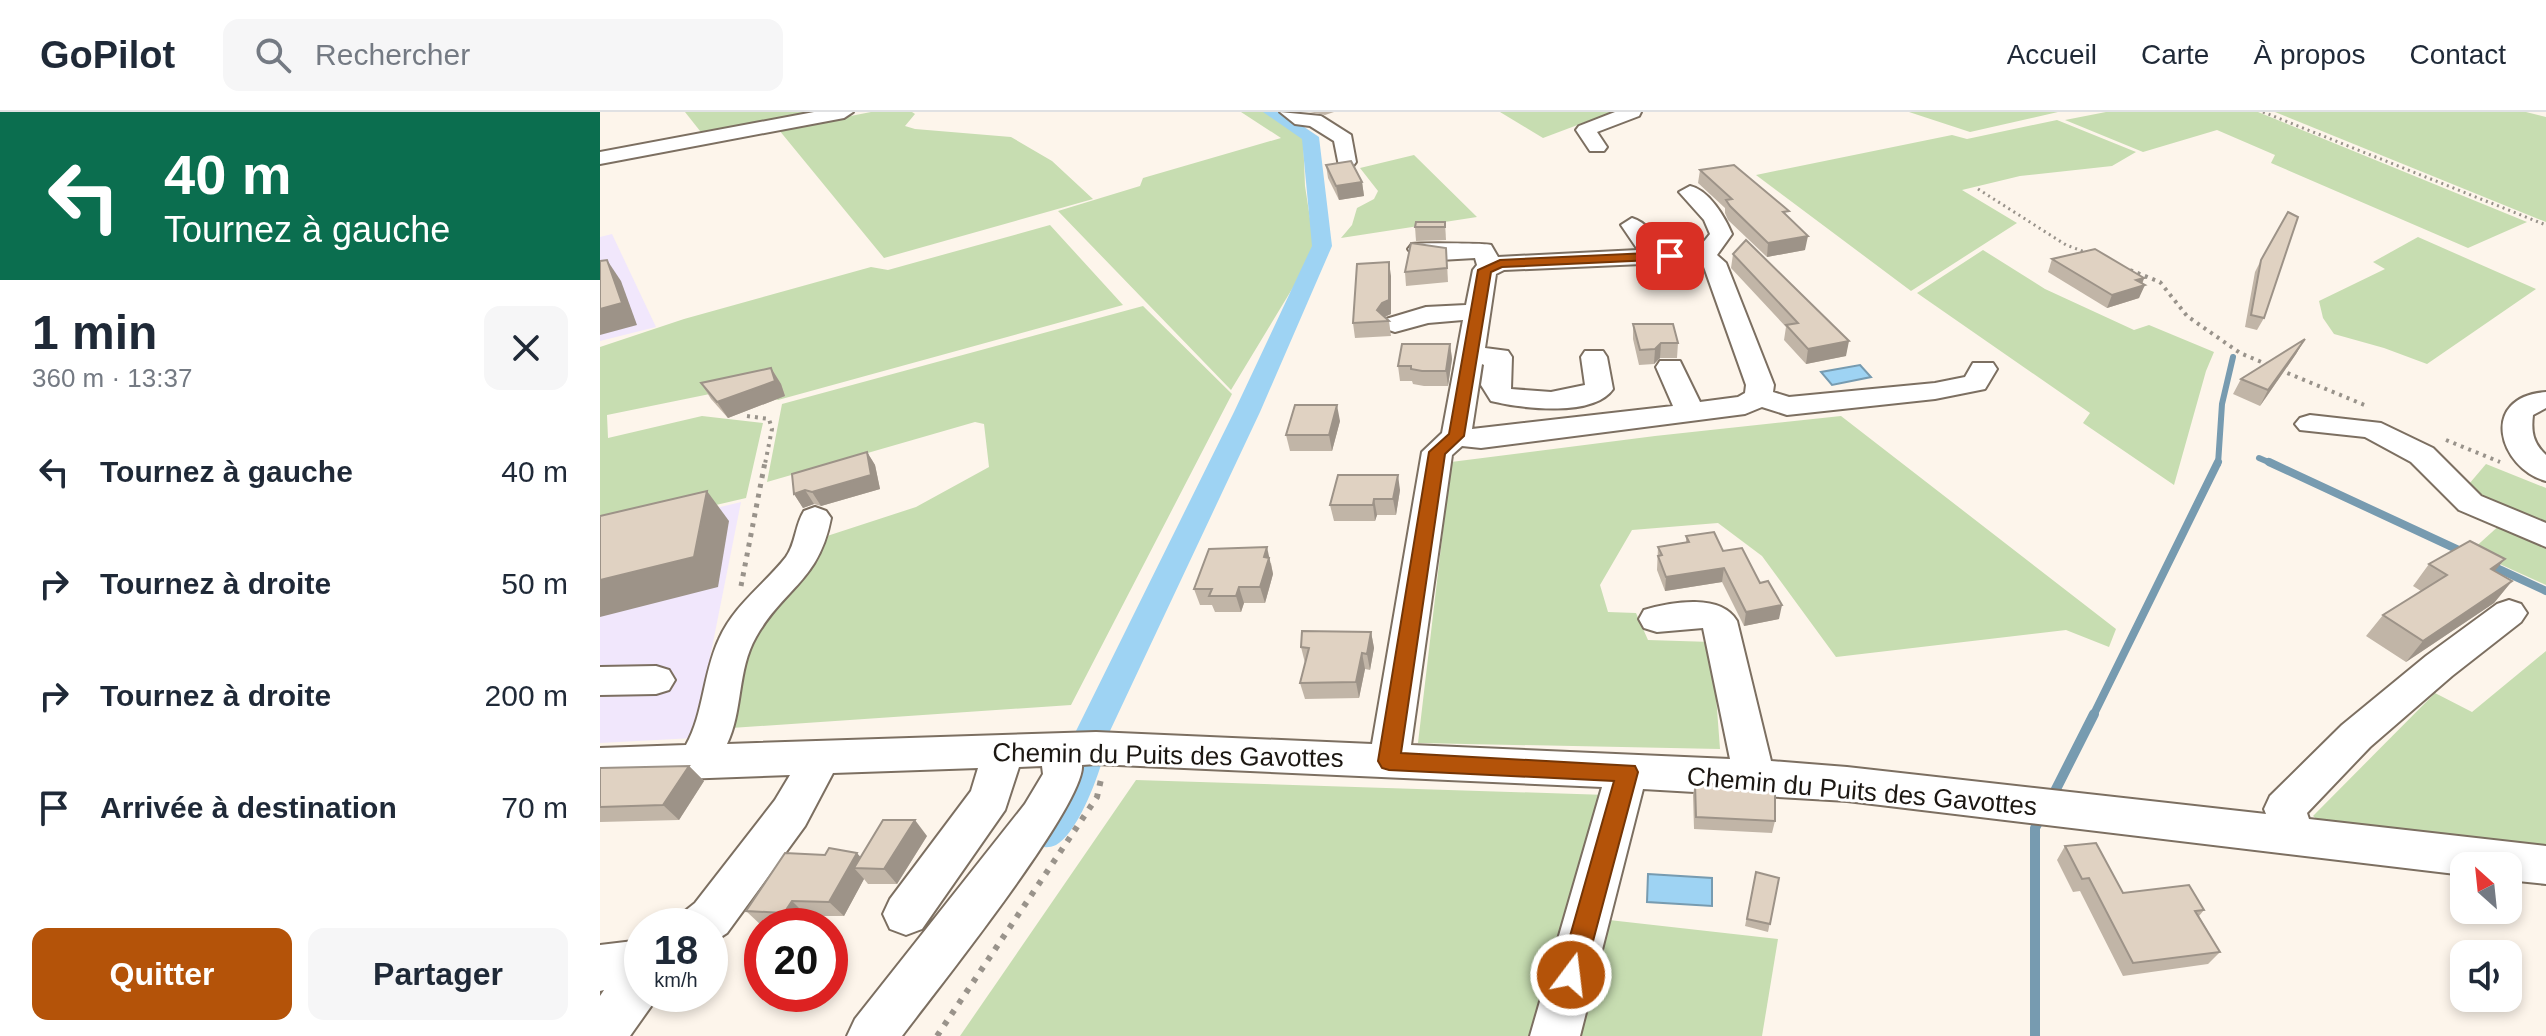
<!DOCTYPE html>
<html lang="fr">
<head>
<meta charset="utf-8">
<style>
	:root { --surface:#fff; --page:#f6f6f7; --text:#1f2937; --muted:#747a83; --line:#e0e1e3; --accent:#b45309 }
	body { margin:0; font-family:Helvetica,sans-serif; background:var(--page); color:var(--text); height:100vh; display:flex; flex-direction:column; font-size:30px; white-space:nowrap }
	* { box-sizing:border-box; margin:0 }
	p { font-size:26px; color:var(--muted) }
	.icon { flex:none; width:44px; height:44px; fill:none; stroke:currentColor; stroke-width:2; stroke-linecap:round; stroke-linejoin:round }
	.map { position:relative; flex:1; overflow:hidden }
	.details { display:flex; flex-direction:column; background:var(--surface); width:600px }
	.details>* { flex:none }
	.banner { background:#0b6e4f; color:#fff; overflow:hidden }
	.needle { width:52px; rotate:333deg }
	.tools { position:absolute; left:1850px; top:740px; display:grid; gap:16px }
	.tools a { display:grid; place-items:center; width:72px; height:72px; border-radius:16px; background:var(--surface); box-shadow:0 4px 12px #0003; font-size:40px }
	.speed { position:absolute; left:24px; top:796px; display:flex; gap:16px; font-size:40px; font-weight:700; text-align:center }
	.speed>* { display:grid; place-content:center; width:104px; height:104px; border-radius:50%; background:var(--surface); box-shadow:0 4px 12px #0003; line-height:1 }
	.speed small { font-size:20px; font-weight:400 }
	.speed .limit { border:12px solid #d22; background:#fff; color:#111 }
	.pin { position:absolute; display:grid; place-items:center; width:68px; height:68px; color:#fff; margin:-34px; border-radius:16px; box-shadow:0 4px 12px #0006 }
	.me { position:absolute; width:88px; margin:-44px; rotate:15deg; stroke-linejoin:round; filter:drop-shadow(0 0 6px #0008) }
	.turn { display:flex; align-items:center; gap:28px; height:168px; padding:0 32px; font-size:36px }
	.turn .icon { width:104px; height:104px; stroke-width:2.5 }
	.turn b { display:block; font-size:56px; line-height:68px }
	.round { display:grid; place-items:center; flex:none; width:84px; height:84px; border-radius:16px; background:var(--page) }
	.head { display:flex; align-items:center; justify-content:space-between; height:136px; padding:0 32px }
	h1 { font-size:48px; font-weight:700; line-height:60px }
	.cta { display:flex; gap:16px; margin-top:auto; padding:16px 32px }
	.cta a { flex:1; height:92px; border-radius:16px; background:var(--accent); color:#fff; font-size:32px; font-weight:700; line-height:92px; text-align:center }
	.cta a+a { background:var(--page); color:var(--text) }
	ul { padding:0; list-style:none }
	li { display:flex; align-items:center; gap:24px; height:112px; padding:0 32px }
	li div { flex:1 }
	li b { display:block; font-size:30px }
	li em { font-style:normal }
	header { display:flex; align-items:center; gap:48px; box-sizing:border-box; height:112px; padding:0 40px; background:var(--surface); border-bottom:2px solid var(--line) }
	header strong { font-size:38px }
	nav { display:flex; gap:44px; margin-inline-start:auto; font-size:28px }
	.search { width:560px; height:72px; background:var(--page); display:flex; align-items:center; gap:20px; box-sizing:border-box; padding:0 28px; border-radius:16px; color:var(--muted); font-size:30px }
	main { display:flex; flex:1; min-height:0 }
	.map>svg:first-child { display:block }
	.industrial { fill:#f1e7fc }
	.green { fill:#c7ddb1 }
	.water { fill:#9ed3f3; stroke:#779bb0; stroke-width:2 }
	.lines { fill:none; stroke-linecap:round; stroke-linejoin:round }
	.stream-far2 { stroke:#779bb0; stroke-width:6 }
	.stream-far1 { stroke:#779bb0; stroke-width:8 }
	.stream { stroke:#779bb0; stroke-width:10 }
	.canal { fill:#9ed3f3; fill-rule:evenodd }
	.minor-casing { stroke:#7c6f61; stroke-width:4 }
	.path-far3 { stroke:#99938b; stroke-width:3; stroke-dasharray:2 4; stroke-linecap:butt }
	.path-far2 { stroke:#99938b; stroke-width:4; stroke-dasharray:3 5; stroke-linecap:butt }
	.path-far1 { stroke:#99938b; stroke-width:5; stroke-dasharray:4 6; stroke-linecap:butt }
	.path { stroke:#99938b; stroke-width:6; stroke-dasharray:5 8; stroke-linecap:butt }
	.minor { fill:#fff; fill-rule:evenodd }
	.wall { fill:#c1b5a7 }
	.shaded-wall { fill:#9d9388 }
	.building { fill:#e0d2c2; stroke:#9d9388; stroke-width:2 }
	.route { fill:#b45309; stroke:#753606; stroke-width:2 }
	.labels { text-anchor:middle; stroke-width:6; stroke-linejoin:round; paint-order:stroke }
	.near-street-label { font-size:26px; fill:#1c1712; stroke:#fff }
</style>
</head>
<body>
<header>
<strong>GoPilot</strong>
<div class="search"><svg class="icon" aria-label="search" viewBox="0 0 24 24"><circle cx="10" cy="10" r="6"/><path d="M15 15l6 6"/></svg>Rechercher</div>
<nav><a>Accueil</a><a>Carte</a><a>À propos</a><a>Contact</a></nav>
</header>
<main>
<section class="details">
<div class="banner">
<div class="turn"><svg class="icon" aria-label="left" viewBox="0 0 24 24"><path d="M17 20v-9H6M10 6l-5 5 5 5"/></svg><div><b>40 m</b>Tournez à gauche</div></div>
</div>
<div class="head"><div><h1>1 min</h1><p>360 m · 13:37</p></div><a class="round"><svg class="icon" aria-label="close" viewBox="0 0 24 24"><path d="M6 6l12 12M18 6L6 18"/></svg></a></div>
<ul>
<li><svg class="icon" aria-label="left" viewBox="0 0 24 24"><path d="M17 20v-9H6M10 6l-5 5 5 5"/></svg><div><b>Tournez à gauche</b></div><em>40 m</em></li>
<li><svg class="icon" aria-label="right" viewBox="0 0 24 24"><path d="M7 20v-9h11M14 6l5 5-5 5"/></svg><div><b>Tournez à droite</b></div><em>50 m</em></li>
<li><svg class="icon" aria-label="right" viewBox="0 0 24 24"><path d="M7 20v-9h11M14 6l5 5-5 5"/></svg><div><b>Tournez à droite</b></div><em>200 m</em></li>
<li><svg class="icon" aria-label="arrive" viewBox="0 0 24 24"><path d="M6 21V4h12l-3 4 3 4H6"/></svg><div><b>Arrivée à destination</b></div><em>70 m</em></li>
</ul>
<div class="cta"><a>Quitter</a><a>Partager</a></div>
</section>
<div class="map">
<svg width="1946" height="924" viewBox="0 0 1946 924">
	<rect width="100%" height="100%" fill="#fdf5eb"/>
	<!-- industrial -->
	<g class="industrial">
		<path d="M12,122L56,215L0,229V125Z"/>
		<path d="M141,390L94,626L0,631V424Z"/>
	</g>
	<!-- green -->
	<g class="green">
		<path d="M85,0H229L104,24Z"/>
		<path d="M271,0H312L315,2L305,14L315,17L411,25L452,49L493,87L284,146L179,18Z"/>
		<path d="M641,0H666L703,24L705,74L715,139L631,278L458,99L540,74L543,66L681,26Z"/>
		<path d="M900,0H1012L943,26Z"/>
		<path d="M1309,0H1458L1370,20Z"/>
		<path d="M1506,0H1658L1927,110L1868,136L1671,51L1675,43L1617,18L1543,40L1465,8Z"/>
		<path d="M1675,0H1926L1946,5V110Z"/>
		<path d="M1457,8L1536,40L1512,54L1420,64L1362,78L1417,111L1311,179L1156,63L1352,23L1367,27Z"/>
		<path d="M814,43L877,105L741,126L752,113L757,96L774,87L778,79L760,56Z"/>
		<path d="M450,113L523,193L178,288L149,274L7,303L8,326L102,304L163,311L146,386L0,420V235L84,207L271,155L288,158Z"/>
		<path d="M1818,125L1936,177L1827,252L1784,236L1734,222L1723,206L1719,189L1785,157L1773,150Z"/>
		<path d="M1383,138L1445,177L1534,218L1549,213L1614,240L1606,259L1574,373L1483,311L1490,301L1317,181Z"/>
		<path d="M543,194L632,282L471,593L131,616L154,515L224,425L316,395L389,355L384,312L375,310L167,370L182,292Z"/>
		<path d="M1241,304L1516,517L1509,535L1466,518L1236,545L1162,444L1118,411L1032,418L1000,473L1008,500L1036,501L1048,528L1112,530L1120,637L818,631L851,350L1055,324Z"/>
		<path d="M1886,352L1946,376V417L1881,389L1869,372Z"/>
		<path d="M1902,411L1946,431V473L1871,439Z"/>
		<path d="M1946,539V743L1732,720L1713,704L1835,581L1872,600Z"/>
		<path d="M536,668L1007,683L939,924H360Z"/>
		<path d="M1009,808L1178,827L1162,924H978Z"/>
	</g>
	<!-- water -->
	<g class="water">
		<path d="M1260,253L1271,265L1232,273L1221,260Z"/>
		<path d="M1048,762L1112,766V794L1047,790Z"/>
	</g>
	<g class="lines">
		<!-- stream-far2 -->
		<g class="stream-far2">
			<path d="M1659,346L1673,352"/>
			<path d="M1618,352L1622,292L1633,245"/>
		</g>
		<!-- stream-far1 -->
		<g class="stream-far1">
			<path d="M1669,350L1865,441"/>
			<path d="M1888,452L1946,479"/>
			<path d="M1493,604L1618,350"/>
		</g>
		<!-- stream -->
		<g class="stream">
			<path d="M1451,687L1494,602"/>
			<path d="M1435,924V716L1442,703"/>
		</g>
		<!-- canal -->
		<path class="canal" d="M663,0H682L719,25L732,134L660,300L509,621C505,648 481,719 456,733C447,737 442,735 433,732L427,720L461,667L475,621L634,300L712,134L702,27Z"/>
		<!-- minor casing -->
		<g class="minor-casing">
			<g id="minor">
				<path d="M214,0H253L244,6L0,52V40Z"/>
				<path d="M680,0L721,4L751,23L756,50L753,54H739L734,29L710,14L695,12Z"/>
				<path d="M1015,0H1041L1039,4L997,20L1007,35L1004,39H990L976,18L979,14Z"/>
				<path d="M1090,74C1109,78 1125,105 1132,122L1117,143L1126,151L1174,273L1173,280L1189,285L1335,271L1365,265L1373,251H1393L1397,257L1385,277L1335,287L1187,303L1162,295L1145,302L881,336L862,334L852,343L811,633L1130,647L1103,516L1057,520L1044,516L1039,507L1044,498C1071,490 1121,481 1137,509L1171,649L1247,655L1666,702L1664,697L1670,684L1742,613L1826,544L1897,492L1909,488L1921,492L1927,501L1921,510L1852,564L1770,635L1707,701L1709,707L1946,734V772L1908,768V754H1864V763L1247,689L1043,677L980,924H930L1002,675L496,652L482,653C486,692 334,881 302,924H247L255,907L425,692L443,662L442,654L419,655L405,698L322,817L306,823L290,817L283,802L290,787L371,679L378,656L233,661L205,714L127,821L110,832V814H78L85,799L95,791L175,688L190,663L0,670V636L86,633C104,601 103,561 119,527C134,493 164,473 186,445C196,431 195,413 204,399L215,395L226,399L231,406C219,469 184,476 156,525C137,558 143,599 127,632L496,620L772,632L822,340L842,321L863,208L828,211L795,220L786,217L782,212L786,207L826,195L866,193L873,158L877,153L875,146L840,148L812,142L808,137L812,132C818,131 884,131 891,133L898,145L1038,138L1021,113L1032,106C1046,110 1056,124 1061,137H1098L1110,122L1104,108L1079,80ZM1087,150L1104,155L1146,273L1145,281L1138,285L1100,290L1080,249H1060L1056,255L1073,294L872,317L882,252L884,253L881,273L891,289C920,296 993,306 1013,277L1007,245L1003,239H985L981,245L985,273L951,280L911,277L912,245L908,239L885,236L896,162L904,158Z"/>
				<path d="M1946,280V296L1933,303C1931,320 1933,331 1946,343V369C1899,356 1878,285 1946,280Z"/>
				<path d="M1710,303L1781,311L1833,336L1881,384L1946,411V435L1859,398L1811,350L1765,325L1700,318L1695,312L1700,306Z"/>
				<path d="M56,554L69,558L75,568L69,578L56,582L0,583V555Z"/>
				<path d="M42,828V882L59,883L30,924H0V884L4,878L0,879V833Z"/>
			</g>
		</g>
		<!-- path-far3 -->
		<g class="path-far3">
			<path d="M1663,0L1946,113"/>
			<path d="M1378,77L1466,133L1488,141"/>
		</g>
		<!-- path-far2 -->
		<g class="path-far2">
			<path d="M1530,158L1560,170L1587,204L1640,241L1671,254"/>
			<path d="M1680,258L1767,294"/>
			<path d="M147,304L169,307L172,317L165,352"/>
			<path d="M1846,328L1900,350"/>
		</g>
		<!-- path-far1 -->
		<path class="path-far1" d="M141,474L165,350"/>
		<!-- path -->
		<path class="path" d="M337,924L497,685L502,663"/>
		<!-- minor -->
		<use href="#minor" class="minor"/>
	</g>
	<!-- wall -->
	<g class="wall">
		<path d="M709,0H734L725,3Z"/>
		<path d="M726,53L762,70L764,84L739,88L728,66Z"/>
		<path d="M1100,58L1188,105L1205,138L1167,145L1128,108L1125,101V96L1098,71Z"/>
		<path d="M845,110L846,128L816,129L815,115Z"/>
		<path d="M1133,142L1246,244L1206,252L1184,228L1186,215L1131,156Z"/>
		<path d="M1452,147L1544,166L1539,186L1507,196L1448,160Z"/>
		<path d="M1661,148L1664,206L1657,218L1645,215L1655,160Z"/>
		<path d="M847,151L848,170L806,174L805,160Z"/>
		<path d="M791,164V202L785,205L789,209L791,224L755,226L753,211Z"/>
		<path d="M1033,212L1078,231L1077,246H1060L1054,252L1039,253L1033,227Z"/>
		<path d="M1705,227L1696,242L1660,294L1633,282L1641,267Z"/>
		<path d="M850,232L852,247L848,274H824L813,272L812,269H800L798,254Z"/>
		<path d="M171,256L181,272L185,284L128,306L111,287L101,271Z"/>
		<path d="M740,309L732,339H690L686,323Z"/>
		<path d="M267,340L275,353L280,377L221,394L214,392L203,396L194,382Z"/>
		<path d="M800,378L796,403H777L775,409H734L730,393Z"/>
		<path d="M1086,424L1123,439L1179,507L1144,514L1122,470L1065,479L1057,458L1058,435L1086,431Z"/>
		<path d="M671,451L673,462L665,491H644L641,500H615L612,493H600L594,477Z"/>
		<path d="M1829,452L1895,459L1912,469L1894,491L1806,550L1766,524L1783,503L1821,479L1813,474Z"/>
		<path d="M771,520L774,536L770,558L765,557L759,586L705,587L700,571L705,551L701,535Z"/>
		<path d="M89,654L104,669L79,708L0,710V656Z"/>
		<path d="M1095,671L1175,709L1172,721L1094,717L1093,683Z"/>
		<path d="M327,724L297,772H268L264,767L244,804H207L201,814H162L146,799L261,745Z"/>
		<path d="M1465,734L1523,781L1604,798L1599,804L1620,840L1608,852L1523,864L1480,779L1473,780L1457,748Z"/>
		<path d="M1156,760L1179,766L1168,820L1145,814Z"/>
	</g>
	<!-- shaded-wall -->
	<g class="shaded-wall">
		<path d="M762,70L764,84L739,88L736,74Z"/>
		<path d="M1208,124L1205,138L1167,145L1168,131Z"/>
		<path d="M7,148L21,169L37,213L0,223V197Z"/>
		<path d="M789,150L791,164V202L784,205L777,198L782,191Z"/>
		<path d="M1544,166L1541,174L1545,173L1539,186L1507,196L1512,183L1536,168Z"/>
		<path d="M1705,227L1696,242L1660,294L1668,278Z"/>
		<path d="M1249,229L1246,244L1206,252L1208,237Z"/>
		<path d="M1061,231L1060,246L1054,252L1055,237Z"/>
		<path d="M850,232L852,247L848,274L846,259Z"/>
		<path d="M171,256L181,272L185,284L128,306L117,290Z"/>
		<path d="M737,293L740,309L732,339L729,323Z"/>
		<path d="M267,340L275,353L280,377L221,394L212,380Z"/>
		<path d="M798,363L800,378L796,403L793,387Z"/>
		<path d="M205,378L214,392L203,396L194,382Z"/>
		<path d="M107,379L129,409L118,475L0,505V468Z"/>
		<path d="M774,387L777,403L775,409L773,393Z"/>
		<path d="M667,435L673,462L665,491L660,475L664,445Z"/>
		<path d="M1905,447L1887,468L1891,457Z"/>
		<path d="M1124,456L1122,470L1065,479L1066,465Z"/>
		<path d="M1912,469L1894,491L1806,550L1823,529Z"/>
		<path d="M639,475L644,491L641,500L636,484Z"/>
		<path d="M1182,493L1179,507L1144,514L1146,500Z"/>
		<path d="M771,520L774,536L770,558L767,542Z"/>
		<path d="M762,541L765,557L759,586L756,570Z"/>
		<path d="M89,654L104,669L79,708L63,693Z"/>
		<path d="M315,708L327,724L297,772L284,757Z"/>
		<path d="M257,741L270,756H254L264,767L244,804L229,790Z"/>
		<path d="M192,789L207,804L201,814H198L184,801Z"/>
	</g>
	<!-- building -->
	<g class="building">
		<path d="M751,49L762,70L736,74L726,53Z"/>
		<path d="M1134,53L1189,99L1183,100L1208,124L1168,131L1130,94L1126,88L1132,87L1100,58Z"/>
		<path d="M1688,100L1698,105L1664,206L1651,203L1661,148Z"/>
		<path d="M816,110H845V115H815Z"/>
		<path d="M1146,128L1249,229L1208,237L1186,213L1198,211L1133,142Z"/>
		<path d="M811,131L846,136L847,156L805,160Z"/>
		<path d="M1495,137L1544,166L1536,168L1545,173L1512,183L1452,147Z"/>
		<path d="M7,148L22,191L0,197V149Z"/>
		<path d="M789,150V188L782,191L777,198L789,209L753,211L757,152Z"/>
		<path d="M1033,212H1073L1078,231H1061L1055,237L1040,238Z"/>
		<path d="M1705,227L1668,278L1641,267Z"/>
		<path d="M802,232H850L846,259H822L811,257V254H798Z"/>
		<path d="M171,256L175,269L117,290L101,271Z"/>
		<path d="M695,293H737L729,323H686Z"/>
		<path d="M267,340L271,363L212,380L205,378L194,382L192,362Z"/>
		<path d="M738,363H798L793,387H774L773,393H730Z"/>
		<path d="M107,379L94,445L0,468V404Z"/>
		<path d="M1114,420L1123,439L1142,436L1160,471L1168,469L1182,493L1146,500L1124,456L1066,465L1058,444L1062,443L1058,435L1089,430L1086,424Z"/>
		<path d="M1870,429L1905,447L1891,457L1912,469L1823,529L1783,503L1847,463L1829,452Z"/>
		<path d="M667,435L664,445L669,446L660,475H639L636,484H609L612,477H594L609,437Z"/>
		<path d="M702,519L771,520L767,542L762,541L756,570L700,571L709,536L701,535Z"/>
		<path d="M89,654L63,693L0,695V656Z"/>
		<path d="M1095,671L1175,675V709L1096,705Z"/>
		<path d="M283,708H315L284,757L254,756Z"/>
		<path d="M1496,731L1523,781L1589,773L1604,798L1595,799L1620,840L1533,851L1489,766L1482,767L1465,734Z"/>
		<path d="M229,736L257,741L229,790L192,789L184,801L146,799L185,741L225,743Z"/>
		<path d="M1156,760L1179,766L1170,812L1147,807Z"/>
	</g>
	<!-- route -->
	<path class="route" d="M1070,140L1074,141V147L902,155L891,160L864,324L845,342L801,641L1035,654L1038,660L984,863L980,872L971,876L962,872L959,863L1014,669L789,658L782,656L778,649L829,340L849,322L878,158L900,148Z"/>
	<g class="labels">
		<!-- near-street labels -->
		<g class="near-street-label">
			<text transform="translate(568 643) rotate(1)" y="9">Chemin du Puits des Gavottes</text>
			<text transform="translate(1262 679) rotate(5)" y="9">Chemin du Puits des Gavottes</text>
		</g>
	</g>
</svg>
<div class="tools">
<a><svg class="needle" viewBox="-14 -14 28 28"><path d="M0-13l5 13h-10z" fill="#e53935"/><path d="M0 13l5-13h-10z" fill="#747a83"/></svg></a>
<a><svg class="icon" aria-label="sound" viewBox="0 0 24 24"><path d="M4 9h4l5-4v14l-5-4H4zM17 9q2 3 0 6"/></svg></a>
</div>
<div class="speed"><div>18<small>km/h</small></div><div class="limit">20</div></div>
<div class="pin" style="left:1070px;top:144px;background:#d93025"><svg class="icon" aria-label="arrive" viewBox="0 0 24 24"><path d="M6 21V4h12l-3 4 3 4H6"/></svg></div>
<svg class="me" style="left:971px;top:863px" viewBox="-20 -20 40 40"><circle r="17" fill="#b45309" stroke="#fff" stroke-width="3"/><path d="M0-11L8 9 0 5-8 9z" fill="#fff"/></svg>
</div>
</main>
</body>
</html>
